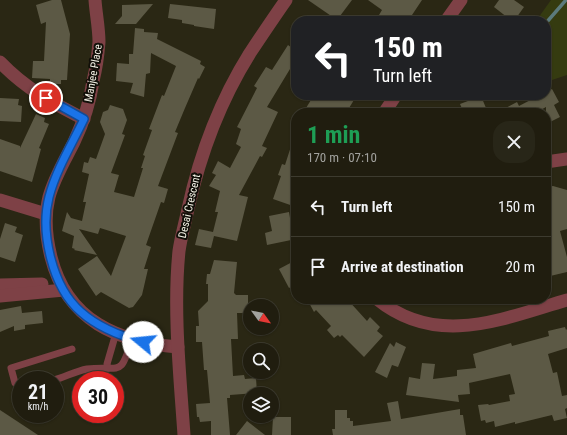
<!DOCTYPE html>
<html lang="en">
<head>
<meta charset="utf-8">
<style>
	:root { --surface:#201d0f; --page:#282618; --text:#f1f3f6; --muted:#a2a29e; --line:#3d3b2f }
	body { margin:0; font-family:"Roboto Condensed",sans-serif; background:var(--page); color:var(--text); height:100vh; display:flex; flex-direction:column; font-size:15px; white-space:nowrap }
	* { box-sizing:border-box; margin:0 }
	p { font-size:13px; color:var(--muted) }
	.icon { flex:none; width:22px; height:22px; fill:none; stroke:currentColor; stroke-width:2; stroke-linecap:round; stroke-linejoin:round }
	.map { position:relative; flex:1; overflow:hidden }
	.side { position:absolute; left:291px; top:108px; width:260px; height:196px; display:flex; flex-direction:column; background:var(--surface); border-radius:16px; box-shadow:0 1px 3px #0004,0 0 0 1px var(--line) }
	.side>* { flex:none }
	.top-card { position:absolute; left:291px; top:16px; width:260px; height:84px; border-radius:16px; box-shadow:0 1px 3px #0004,0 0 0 1px var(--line); background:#202124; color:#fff; overflow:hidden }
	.needle { width:26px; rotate:123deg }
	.tools { position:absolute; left:243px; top:299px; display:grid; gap:8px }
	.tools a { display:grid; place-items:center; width:36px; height:36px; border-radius:50%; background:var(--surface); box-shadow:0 1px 3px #0004,0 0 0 1px var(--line); font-size:20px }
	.speed { position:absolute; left:12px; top:371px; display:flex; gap:8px; font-size:20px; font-weight:700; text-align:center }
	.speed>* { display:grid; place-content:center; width:52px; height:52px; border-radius:50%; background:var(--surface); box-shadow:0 1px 3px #0004,0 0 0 1px var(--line); line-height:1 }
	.speed small { font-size:10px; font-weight:400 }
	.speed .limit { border:6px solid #d22; background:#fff; color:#111 }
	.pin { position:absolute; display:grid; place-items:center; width:34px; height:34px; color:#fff; margin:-17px; border:2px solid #fff; border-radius:50%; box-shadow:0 1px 4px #0007 }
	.me { position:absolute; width:44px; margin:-22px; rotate:287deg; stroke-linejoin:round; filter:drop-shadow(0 0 3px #0008) }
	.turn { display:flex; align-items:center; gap:14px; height:84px; padding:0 16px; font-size:18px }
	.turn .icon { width:52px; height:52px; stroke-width:2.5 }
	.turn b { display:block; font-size:28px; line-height:34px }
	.round { display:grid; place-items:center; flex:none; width:42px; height:42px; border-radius:16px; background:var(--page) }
	.headline { display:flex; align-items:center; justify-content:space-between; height:68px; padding:0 16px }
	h1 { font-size:24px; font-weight:700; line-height:30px; color:#1e9e55 }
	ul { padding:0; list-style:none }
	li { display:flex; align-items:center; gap:12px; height:60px; padding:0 16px; border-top:1px solid var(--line) }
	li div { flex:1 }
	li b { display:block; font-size:15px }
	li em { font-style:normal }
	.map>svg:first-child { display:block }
	.green { fill:#353b10 }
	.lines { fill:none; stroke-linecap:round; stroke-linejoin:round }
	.stream { stroke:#5b7a7c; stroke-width:3.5 }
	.building { fill:#5c5945 }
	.lane { stroke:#7e4146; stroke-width:7 }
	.street { stroke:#7e4146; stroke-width:13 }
	.route-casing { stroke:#114b97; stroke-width:10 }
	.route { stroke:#1a73e8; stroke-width:7 }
	.labels { text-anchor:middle; stroke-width:4; stroke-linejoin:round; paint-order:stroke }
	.street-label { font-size:11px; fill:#f3f1e5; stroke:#110f08 }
</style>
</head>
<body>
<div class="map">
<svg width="567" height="435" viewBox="0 0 567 435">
	<rect width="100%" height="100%" fill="#2a2714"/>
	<!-- green -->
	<path class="green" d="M551,0H567V75L546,82V21H536Z"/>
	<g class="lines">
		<!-- stream -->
		<path class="stream" d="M546,23L566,0"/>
	</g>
	<!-- building -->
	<g class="building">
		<path d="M52,0H61L70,34L67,80H61V84H50V79L32,78L33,61H44L46,22L41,24L36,5Z"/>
		<path d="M308,0H352L337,20Z"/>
		<path d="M368,0H422L408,21H387L379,15L382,10Z"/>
		<path d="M499,0H514L524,7L514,21H512L494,7Z"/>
		<path d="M153,4L136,24H115L122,16V5Z"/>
		<path d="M170,4L216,9L214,29L194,26V25L182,23V20L168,18Z"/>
		<path d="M135,28L144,29V32L158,33L157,39L201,61L200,64L205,67L199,79L198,78L185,108L175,132L178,133L158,186L168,189L164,203L161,202L146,245L151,247L144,269H148L142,295L133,307L129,308L101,292L96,296L78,269L97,256L111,276L126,236L100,228L98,234L79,229L97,255L74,250L75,249L72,248L74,236L62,231L67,212L71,218L82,221L86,202H83L89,174L82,172L84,162L88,163L90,157L96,159L105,134L100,122L103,112L108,110L110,105L123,109L127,120L122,134L125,135L111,173L119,175L114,192L134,197L143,168H141L145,156L143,155L152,130L149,129L162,95L164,96L176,66L151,53L150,73L146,74L144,97L130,93L133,83L116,81L117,63L129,64V54H133Z"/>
		<path d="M288,45L296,51V73L290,69L267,107L278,112L262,146L267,148L262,157L260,156L239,195L248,197L237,241L214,236L211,248L195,245L199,229L213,232L218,212H215L220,191L209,186L216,175L212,173L218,161L230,168L241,147L236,144L241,129L237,127L257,88L254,86L266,67L272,70Z"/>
		<path d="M546,89L547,91L552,89L559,102L554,105L560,117L546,124V107L535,113H496L517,102L519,106L540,95H546Z"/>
		<path d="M314,95H357L346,113H303Z"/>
		<path d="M481,96L486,108L473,113H464L460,104Z"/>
		<path d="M0,98L19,99L18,105L22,106L21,122L0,121Z"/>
		<path d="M36,114L45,118L44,122L49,124L39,148L41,149L32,182L0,171V139L20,146V148Z"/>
		<path d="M294,137H296V207L273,199L281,176L278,175L282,164L285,165Z"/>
		<path d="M553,186L567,190V229L560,231L567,257V272L546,277V187Z"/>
		<path d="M289,212L292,230L296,229V239L267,245L265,233L272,231L269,216Z"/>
		<path d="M5,223L17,227L15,232L23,235L15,262L0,257V239Z"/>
		<path d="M214,260L237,262L234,293L236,295H248V313H237L238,339H231L233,376L244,375L245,379L256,378L257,393L230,395V398H227L230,435H211V421L200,422L199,417H197L196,404L210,403L207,370H204L202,342H196V326H199L198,311L208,301V284H206L207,274H210Z"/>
		<path d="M296,260V284L289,288L279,269Z"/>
		<path d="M307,299H347L367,321L370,317L380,327L377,331L383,336L364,357L342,335L340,337L338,335L334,338L327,330L331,326L316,310L314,312Z"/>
		<path d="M21,306L22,313L42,311L43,323L25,325V329L14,331V326L0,332V310Z"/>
		<path d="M565,327L566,330L567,329V348L548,354L553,373L557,372L562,396L567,395V408L565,409L567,418L554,421L552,415L515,424V422L495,427L494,421L486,423L485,420L481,421L478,405L488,404L489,405L510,401L509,395L515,394L510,374L469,383L470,394L458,395L459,402L406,395L409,377L420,379L422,363L435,364L433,379L457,376V370L476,368L473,354L511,343L512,346L549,336L548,331Z"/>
		<path d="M396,342L406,347L398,367L392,365L387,378L375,372L390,343L394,347Z"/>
		<path d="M398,401L401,419L460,409V415H463L466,435H333L332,429H335V410H347V418H350V421H353V426L391,421L387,403Z"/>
		<path d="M0,410L38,435H0Z"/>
		<path d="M273,417H291V435H272Z"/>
		<path d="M247,421L265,435H236Z"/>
	</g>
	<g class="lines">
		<!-- lane -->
		<g class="lane">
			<path d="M108,368L107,364L116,333"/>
			<path d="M54,380C65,377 76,371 87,369C121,365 120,379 132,339"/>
			<path d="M21,389L15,383L11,368L72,349"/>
		</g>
		<!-- street -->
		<g class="street">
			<path d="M95,0C96,14 99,28 99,42C98,55 96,69 93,81C90,102 83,123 74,142C65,160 54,178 49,197C44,217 46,237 51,257C67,321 118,342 178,347"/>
			<path d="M446,21L461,0"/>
			<path d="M0,62C26,89 51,102 84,119"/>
			<path d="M384,113L396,95"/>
			<path d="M546,162L567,159"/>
			<path d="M0,200L46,214"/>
			<path d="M0,285L42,284"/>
			<path d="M0,296L64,290"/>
			<path d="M377,299C437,348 502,319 567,300"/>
			<path d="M184,435C180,376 173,310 179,251C181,237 185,223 188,209C200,154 220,101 250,53C262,35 274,17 286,0"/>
		</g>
	</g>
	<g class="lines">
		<!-- route casing -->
		<g class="route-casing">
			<path id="route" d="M46,98L84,119C72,144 56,170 49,197C40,232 52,287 81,312C99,328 120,336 143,342"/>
		</g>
		<!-- route -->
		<use href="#route" class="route"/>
	</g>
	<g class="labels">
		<!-- street labels -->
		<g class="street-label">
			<text transform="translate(93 73) rotate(-80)" y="4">Manjee Place</text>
			<text transform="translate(189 206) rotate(-77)" y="4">Desai Crescent</text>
		</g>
	</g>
</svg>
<div class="tools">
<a><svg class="needle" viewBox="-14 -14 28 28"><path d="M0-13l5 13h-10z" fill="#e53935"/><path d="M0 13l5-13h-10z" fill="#a2a29e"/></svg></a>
<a><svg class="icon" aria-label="search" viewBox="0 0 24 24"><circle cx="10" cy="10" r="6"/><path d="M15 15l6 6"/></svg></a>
<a><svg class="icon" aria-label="layers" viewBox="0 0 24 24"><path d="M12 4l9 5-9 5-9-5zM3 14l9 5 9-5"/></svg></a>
</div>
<div class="speed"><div>21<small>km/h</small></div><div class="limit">30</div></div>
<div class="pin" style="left:46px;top:98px;background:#d93025"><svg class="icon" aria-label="arrive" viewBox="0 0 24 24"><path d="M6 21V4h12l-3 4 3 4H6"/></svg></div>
<svg class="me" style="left:143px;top:342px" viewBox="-20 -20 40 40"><circle r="19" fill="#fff"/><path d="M0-13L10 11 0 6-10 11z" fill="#1a73e8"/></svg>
<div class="top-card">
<div class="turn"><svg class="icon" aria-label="left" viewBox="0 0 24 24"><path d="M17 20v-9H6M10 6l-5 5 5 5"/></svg><div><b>150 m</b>Turn left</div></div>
</div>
<section class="side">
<div class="headline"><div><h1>1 min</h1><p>170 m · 07:10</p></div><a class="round"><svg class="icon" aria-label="close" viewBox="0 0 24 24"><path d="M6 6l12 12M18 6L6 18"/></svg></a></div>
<ul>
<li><svg class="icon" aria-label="left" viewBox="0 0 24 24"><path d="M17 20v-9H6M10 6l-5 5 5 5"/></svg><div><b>Turn left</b></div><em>150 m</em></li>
<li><svg class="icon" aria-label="arrive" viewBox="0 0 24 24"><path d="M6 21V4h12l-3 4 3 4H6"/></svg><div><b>Arrive at destination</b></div><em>20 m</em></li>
</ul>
</section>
</div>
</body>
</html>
